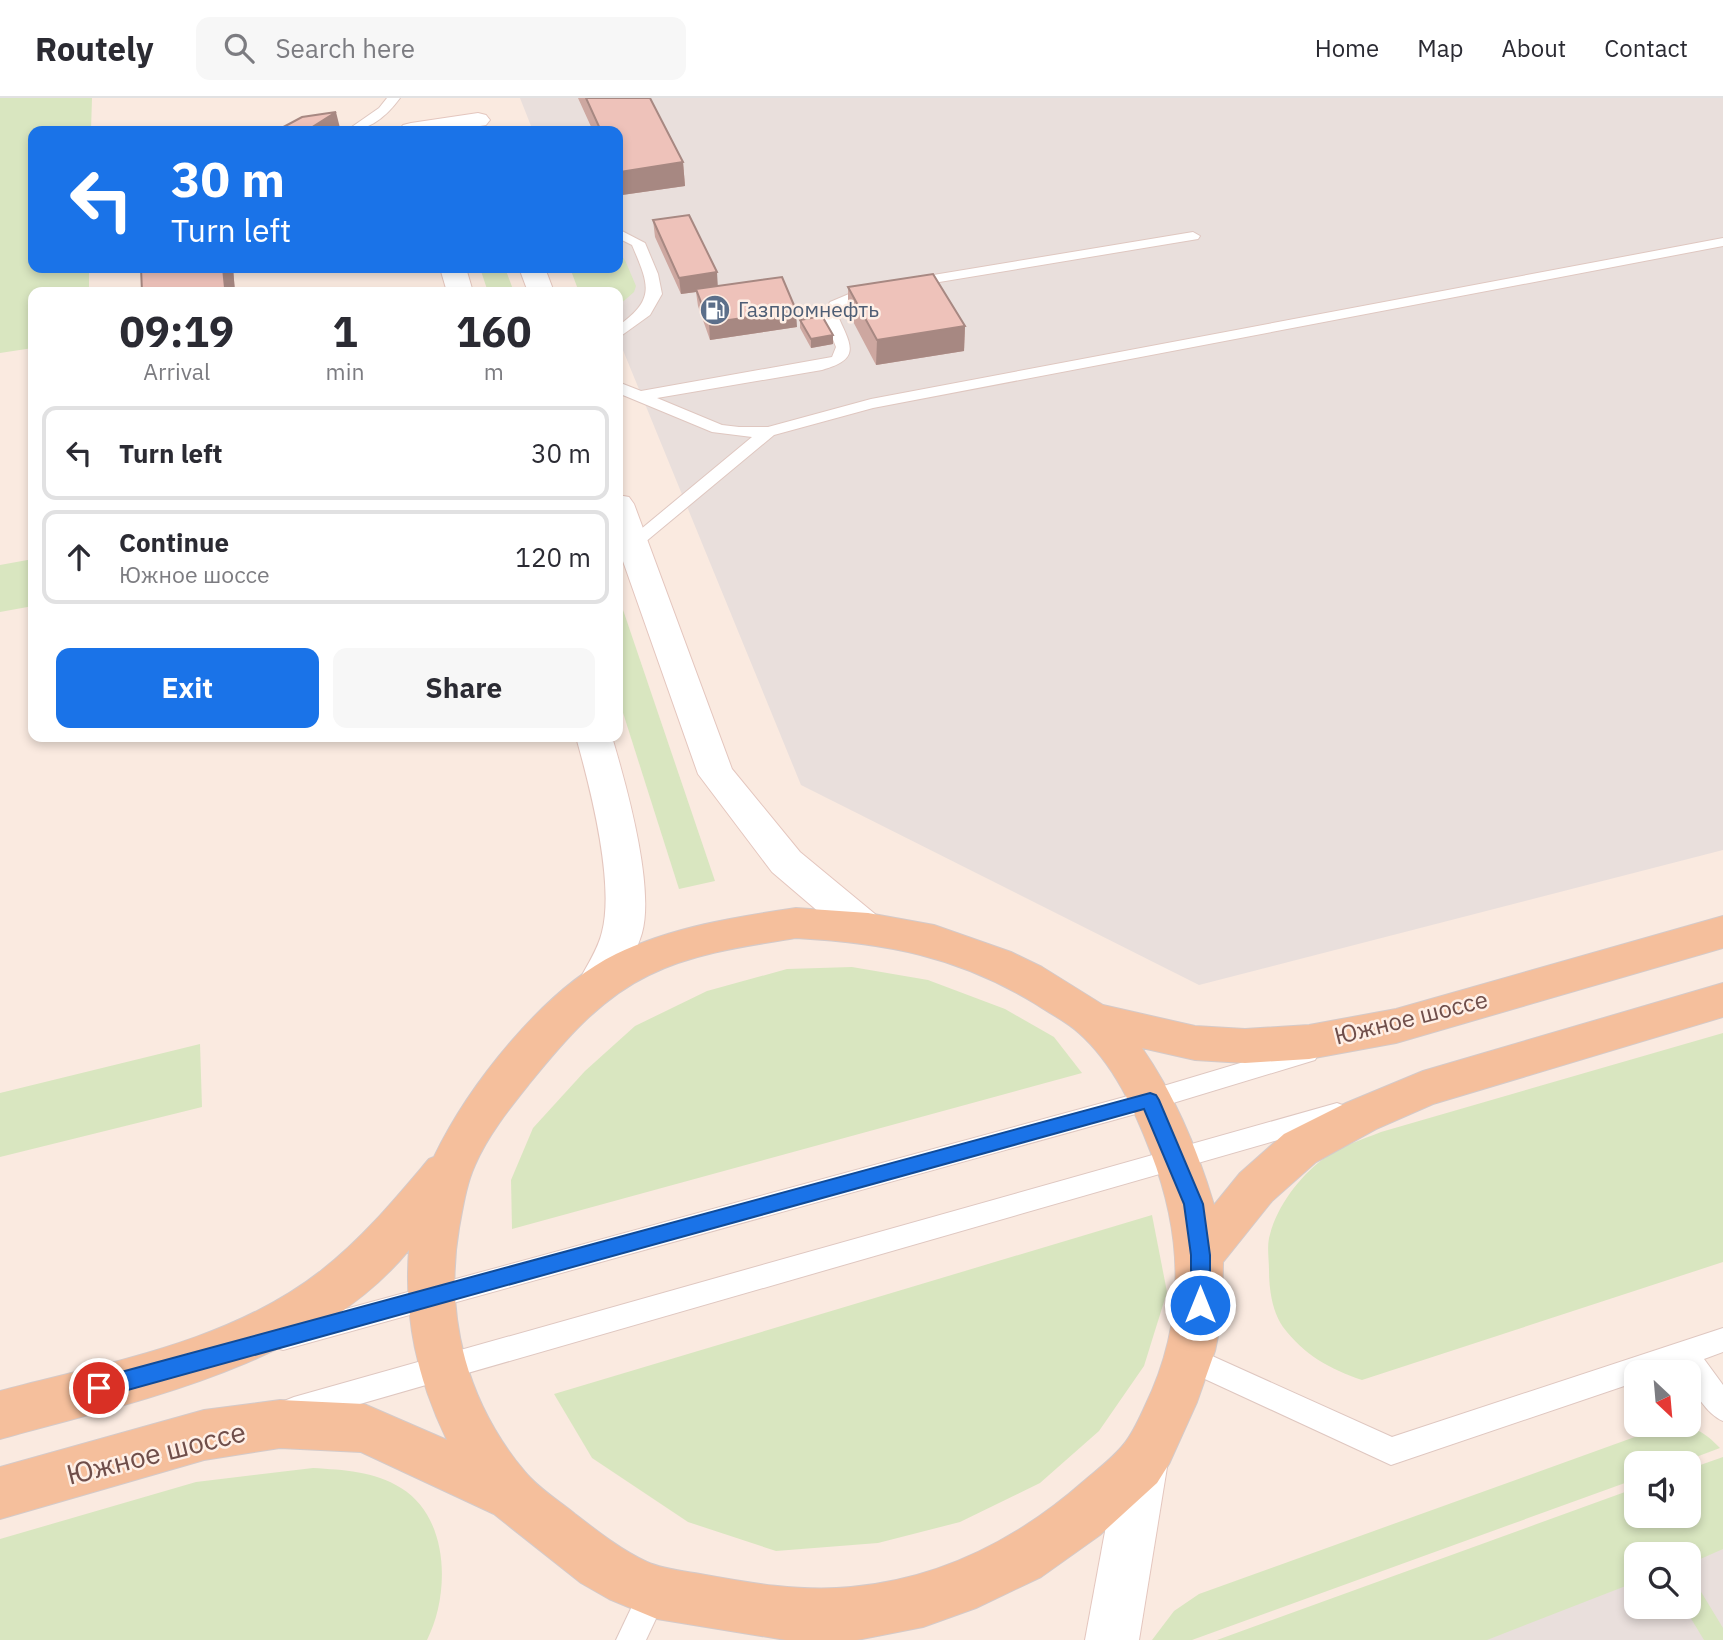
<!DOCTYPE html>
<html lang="en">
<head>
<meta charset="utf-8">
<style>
	:root { --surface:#fff; --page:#f7f7f7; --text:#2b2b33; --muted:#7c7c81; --line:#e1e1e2; --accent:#1a73e8 }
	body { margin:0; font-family:"IBM Plex Sans",sans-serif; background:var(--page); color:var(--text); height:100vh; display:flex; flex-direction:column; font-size:26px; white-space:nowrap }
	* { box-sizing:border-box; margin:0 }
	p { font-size:23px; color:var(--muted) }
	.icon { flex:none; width:38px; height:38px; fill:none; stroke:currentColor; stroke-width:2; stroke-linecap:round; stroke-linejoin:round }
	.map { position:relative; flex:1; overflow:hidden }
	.side { position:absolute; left:28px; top:189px; width:595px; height:455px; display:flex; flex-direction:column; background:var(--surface); border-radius:14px; box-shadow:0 4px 10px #0003 }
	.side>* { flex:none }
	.hud { position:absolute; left:28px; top:28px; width:595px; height:147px; border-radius:14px; box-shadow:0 4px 10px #0003; background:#1a73e8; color:#fff; overflow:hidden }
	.needle { width:46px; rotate:154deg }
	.fabs { position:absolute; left:1624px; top:1262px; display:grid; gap:14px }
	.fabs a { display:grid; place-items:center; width:77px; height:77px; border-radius:14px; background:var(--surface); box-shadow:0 4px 10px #0003; font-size:35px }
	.pin { position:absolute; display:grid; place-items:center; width:60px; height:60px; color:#fff; margin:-30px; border:4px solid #fff; border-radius:50%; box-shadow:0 2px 7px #0007 }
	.me { position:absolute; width:77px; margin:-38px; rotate:0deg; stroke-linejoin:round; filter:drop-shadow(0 0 5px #0008) }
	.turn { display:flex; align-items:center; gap:24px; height:147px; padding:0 28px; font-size:32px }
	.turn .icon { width:91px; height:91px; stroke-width:2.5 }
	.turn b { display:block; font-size:49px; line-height:60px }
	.eta { display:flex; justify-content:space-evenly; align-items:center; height:119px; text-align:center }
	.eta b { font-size:42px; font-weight:700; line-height:49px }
	.cta { display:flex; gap:14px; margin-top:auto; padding:14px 28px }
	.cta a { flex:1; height:80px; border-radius:14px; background:var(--accent); color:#fff; font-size:28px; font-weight:700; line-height:80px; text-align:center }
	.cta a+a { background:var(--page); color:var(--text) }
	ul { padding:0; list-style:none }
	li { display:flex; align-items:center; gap:21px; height:94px; margin:0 14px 10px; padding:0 14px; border:4px solid var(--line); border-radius:14px }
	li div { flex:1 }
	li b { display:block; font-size:26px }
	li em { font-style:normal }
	header { display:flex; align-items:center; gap:42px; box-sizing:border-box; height:98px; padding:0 35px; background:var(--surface); border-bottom:2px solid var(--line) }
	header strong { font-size:33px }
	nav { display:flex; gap:38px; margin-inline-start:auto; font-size:24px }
	.search { width:490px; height:63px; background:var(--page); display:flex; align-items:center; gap:18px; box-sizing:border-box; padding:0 24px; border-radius:14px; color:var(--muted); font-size:26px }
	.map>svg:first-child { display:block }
	.industrial { fill:#e9dfdc; fill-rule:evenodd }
	.green { fill:#d9e6c0 }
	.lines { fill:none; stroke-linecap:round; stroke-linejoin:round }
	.service-casing { stroke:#dfc7c0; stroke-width:2 }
	.secondary-casing { stroke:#e4c6be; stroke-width:2 }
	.primary-casing { stroke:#d4cac9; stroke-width:2 }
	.service { fill:#fff; fill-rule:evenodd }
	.secondary { fill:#fff; fill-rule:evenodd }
	.primary { fill:#f5bf9c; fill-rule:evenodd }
	.wall { fill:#cda7a0 }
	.shaded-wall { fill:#a78882 }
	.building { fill:#eec2ba; stroke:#a78882; stroke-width:2 }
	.route { fill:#1a73e8; stroke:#114b97; stroke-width:2 }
	.labels { text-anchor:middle; stroke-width:5; stroke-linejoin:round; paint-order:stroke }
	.far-service-label { font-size:21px; fill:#4e5e75; stroke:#feefe6; text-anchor:start }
	.street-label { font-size:24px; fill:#6f4e4a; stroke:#feefe6 }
	.near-street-label { font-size:28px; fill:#6f4e4a; stroke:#feefe6 }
</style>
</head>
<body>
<header>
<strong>Routely</strong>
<div class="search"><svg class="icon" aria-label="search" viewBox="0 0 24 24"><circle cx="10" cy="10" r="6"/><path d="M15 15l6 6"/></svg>Search here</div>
<nav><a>Home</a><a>Map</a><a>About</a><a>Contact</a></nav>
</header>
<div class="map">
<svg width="1723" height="1542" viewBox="0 0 1723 1542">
	<rect width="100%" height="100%" fill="#faeae0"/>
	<!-- industrial -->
	<g class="industrial">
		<path d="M520,0H1723V752L1199,887L801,687L618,240V33H533Z"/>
		<path d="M1723,1382V1542H1261L1636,1418H1689ZM1636,1456H1689V1508H1636Z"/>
	</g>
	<!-- green -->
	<g class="green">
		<path d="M0,0H92L91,33H33V170H89V194H33V250L0,255Z"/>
		<path d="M618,154L625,162L636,188L634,194L618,208V194H579L570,170H618Z"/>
		<path d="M480,170H505L514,194H488Z"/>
		<path d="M33,461V508L0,514V467Z"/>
		<path d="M618,497L715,783L679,791L618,599Z"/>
		<path d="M852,869L928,882L1005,911L1054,939L1082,975L512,1131L511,1082L533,1030L585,973L635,928L707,893L787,871Z"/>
		<path d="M1723,935V1164L1362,1282C1330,1271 1304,1257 1283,1229C1272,1213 1269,1191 1269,1172C1269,1162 1267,1150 1269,1140C1276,1110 1298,1080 1323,1061C1340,1048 1361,1042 1381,1034Z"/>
		<path d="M200,946L202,1009L0,1059V995Z"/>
		<path d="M1152,1117L1167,1194L1144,1268L1099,1333L1040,1385L960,1424L878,1445L776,1453L688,1424L592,1360L554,1296Z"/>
		<path d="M1668,1327C1692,1327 1704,1333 1720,1350L1680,1365H1636V1381L1192,1542H1152L1174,1513L1199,1496Z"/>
		<path d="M1723,1359V1451L1689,1466V1456H1636V1484L1487,1542H1217L1636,1390V1418H1689V1371Z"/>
		<path d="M313,1370C344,1372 374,1373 401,1390C450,1420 450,1497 427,1542H0V1441L196,1384Z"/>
		<path d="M1689,1474L1723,1530V1542H1704L1684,1509L1689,1508Z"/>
	</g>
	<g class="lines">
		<!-- service casing -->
		<g class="service-casing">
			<g id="service">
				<path d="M387,0H400C387,18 369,33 346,33L379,10Z"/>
				<path d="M618,131L645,145L658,176L662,196L650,217L618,240V228C656,201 649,187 632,147L618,140Z"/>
				<path d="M1193,134L1200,138L1198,141L909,189L902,185L909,181Z"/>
				<path d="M1723,140V148L873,310L774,337L638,450H626L623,446L752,339L712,334L618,295V284L641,293L832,259L836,249L823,216L830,204L868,188L873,187L880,191L841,210L837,216C850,246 863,261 822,272L657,300L722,327L739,329H768L871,301Z"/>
				<path d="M1307,945L1315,948L1319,955L1315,962L1150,1012L283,1252L274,1249L270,1240L274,1231L283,1228L1150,992Z"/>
				<path d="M1337,1005L1345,1008L1349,1015L1345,1022L1337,1025L294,1325L284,1321L281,1312L284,1303L294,1299Z"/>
				<path d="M1723,1230V1254L1704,1261L1723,1287V1323C1708,1317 1689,1291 1689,1274H1683L1679,1269L1665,1274H1636V1284L1391,1367L1181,1270L1177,1261L1181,1252L1190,1248L1392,1339Z"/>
				<path d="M654,1478L664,1483L669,1493L646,1542H616L644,1483Z"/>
			</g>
		</g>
		<!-- secondary casing -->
		<g class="secondary-casing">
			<g id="secondary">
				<path d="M478,15L486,17L490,22L486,27L450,33L399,32L403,27L411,25Z"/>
				<path d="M440,170H466L473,194H447Z"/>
				<path d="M519,170H545L554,194H528Z"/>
				<path d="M618,397L629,399L634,406L732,671L800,754L875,816L881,827L875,838L861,842L847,838L772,774L698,676L618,449Z"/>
				<path d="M576,639H612C626,686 655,788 642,835C636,856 622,879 611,899L597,903L583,899L577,887C585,870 598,852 602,834C615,784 590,689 576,639Z"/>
				<path d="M1143,1338L1161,1345L1168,1363L1139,1542H1085L1118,1363L1125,1345Z"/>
			</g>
		</g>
		<!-- primary casing -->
		<g class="primary-casing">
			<path id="primary" d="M796,810L868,815L934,827L1011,854L1042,869L1103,907L1195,928L1245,931L1309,927L1396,911L1723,818V850L1396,945L1309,961L1245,965L1195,962L1142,950C1174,996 1198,1053 1214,1107L1240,1075L1284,1036L1346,1005L1423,973L1723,885V919L1433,1006L1376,1031L1316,1064L1272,1103L1223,1164L1222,1218L1215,1253L1197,1304L1169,1366L1157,1385L1100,1437L1041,1479L976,1510L923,1529L857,1542H786L657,1521L609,1501L581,1485L494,1416L361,1354L280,1350L204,1362L0,1421V1369L204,1312L280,1302L364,1306L447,1342C417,1280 404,1221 409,1152C315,1267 136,1303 0,1341V1293C109,1264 231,1244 322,1172C363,1140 395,1101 429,1061L434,1059C468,988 544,891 616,856C672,829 735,819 796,810ZM796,840C885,845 957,858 1034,905C1049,915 1066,923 1079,935C1114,966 1135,1013 1151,1055C1184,1140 1185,1226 1145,1308C1139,1321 1133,1335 1124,1346C1113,1360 1098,1371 1084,1383C1018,1441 940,1481 851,1489C801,1494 749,1485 700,1476C682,1473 663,1471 647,1464C621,1452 597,1433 575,1416C558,1402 539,1391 525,1374C467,1305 444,1218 459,1130C463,1109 466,1087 475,1067C488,1037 509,1011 529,986C563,944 599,901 649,877C694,855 746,848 796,840Z"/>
		</g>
		<!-- service -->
		<use href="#service" class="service"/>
		<!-- secondary -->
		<use href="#secondary" class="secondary"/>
		<!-- primary -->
		<use href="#primary" class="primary"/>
	</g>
	<!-- wall -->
	<g class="wall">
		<path d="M578,0H650L683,64L685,88L622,97L618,87V33H593Z"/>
		<path d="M653,122L718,188L797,229L710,242L698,208L696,194L681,196L655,139Z"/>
		<path d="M141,170H233L235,194H142Z"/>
		<path d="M848,189L965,228L964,253L876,267L848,214Z"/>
		<path d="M800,222L833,246L811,250L800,230Z"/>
	</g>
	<!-- shaded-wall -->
	<g class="shaded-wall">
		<path d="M336,14L340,30L334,33H306Z"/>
		<path d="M683,64L685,88L622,97L620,74Z"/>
		<path d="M223,170H233L235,194H226Z"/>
		<path d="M717,174L718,191H696V194L681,196L679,180Z"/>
		<path d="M796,212L797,229L710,242L709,225Z"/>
		<path d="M965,228L964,253L876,267L877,242Z"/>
		<path d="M833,237V246L811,250V241Z"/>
	</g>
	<!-- building -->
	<g class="building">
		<path d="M586,0H650L683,64L620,74L618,69V33H601Z"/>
		<path d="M336,14L306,33H276L302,19Z"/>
		<path d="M689,117L717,174L679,180L653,122Z"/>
		<path d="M141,170H223L225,190L205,191L199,194H142Z"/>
		<path d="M933,176L965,228L877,242L848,189Z"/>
		<path d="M782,179L796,212L709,225L696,191Z"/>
		<path d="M822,218L833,237L811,241L800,222Z"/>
	</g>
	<!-- route -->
	<path class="route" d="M1150,995L1156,997L1159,1002L1203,1106L1210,1157V1207L1207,1213L1200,1216L1194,1213L1191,1207V1157L1184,1106L1144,1011L99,1300L92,1297L89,1290L92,1283L99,1280Z"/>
	<!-- icons -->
	<defs>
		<g id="fuel-disc" transform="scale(1.575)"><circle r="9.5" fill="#5c6f8a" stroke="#feefe6"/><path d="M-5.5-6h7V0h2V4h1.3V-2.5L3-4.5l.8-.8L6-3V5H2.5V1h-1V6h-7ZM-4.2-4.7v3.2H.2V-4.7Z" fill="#fff"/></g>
	</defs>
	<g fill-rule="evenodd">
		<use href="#fuel-disc" x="715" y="212"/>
	</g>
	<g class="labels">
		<!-- far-service labels -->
		<g class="far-service-label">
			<text x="738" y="219">Газпромнефть</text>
		</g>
		<!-- street labels -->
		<g class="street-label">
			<text transform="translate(1411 920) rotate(-14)" y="8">Южное шоссе</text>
		</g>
		<!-- near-street labels -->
		<g class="near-street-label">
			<text transform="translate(156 1355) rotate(-14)" y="10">Южное шоссе</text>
		</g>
	</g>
</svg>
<div class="fabs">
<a><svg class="needle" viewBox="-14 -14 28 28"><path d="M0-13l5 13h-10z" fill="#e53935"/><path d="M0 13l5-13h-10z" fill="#7c7c81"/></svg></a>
<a><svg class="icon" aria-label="sound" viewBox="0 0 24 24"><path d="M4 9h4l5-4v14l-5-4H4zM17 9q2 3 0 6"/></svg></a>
<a><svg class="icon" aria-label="search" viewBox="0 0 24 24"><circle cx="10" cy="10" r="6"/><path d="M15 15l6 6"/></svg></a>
</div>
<div class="pin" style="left:99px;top:1290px;background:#d93025"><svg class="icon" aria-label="arrive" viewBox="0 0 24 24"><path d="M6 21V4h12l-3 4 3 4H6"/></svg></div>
<svg class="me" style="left:1200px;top:1207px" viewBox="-20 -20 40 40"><circle r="17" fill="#1a73e8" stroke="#fff" stroke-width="3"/><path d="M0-11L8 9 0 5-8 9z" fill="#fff"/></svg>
<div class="hud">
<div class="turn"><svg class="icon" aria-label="left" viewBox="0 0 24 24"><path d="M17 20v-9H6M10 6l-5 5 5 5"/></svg><div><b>30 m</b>Turn left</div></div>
</div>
<section class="side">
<div class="eta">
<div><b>09:19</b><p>Arrival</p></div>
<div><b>1</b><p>min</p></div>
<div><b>160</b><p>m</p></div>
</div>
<ul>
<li><svg class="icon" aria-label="left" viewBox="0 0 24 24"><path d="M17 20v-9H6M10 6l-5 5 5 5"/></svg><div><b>Turn left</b></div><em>30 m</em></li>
<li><svg class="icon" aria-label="ahead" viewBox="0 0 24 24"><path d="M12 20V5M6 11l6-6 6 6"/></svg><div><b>Continue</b><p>Южное шоссе</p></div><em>120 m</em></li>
</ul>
<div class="cta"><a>Exit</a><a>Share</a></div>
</section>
</div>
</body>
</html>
